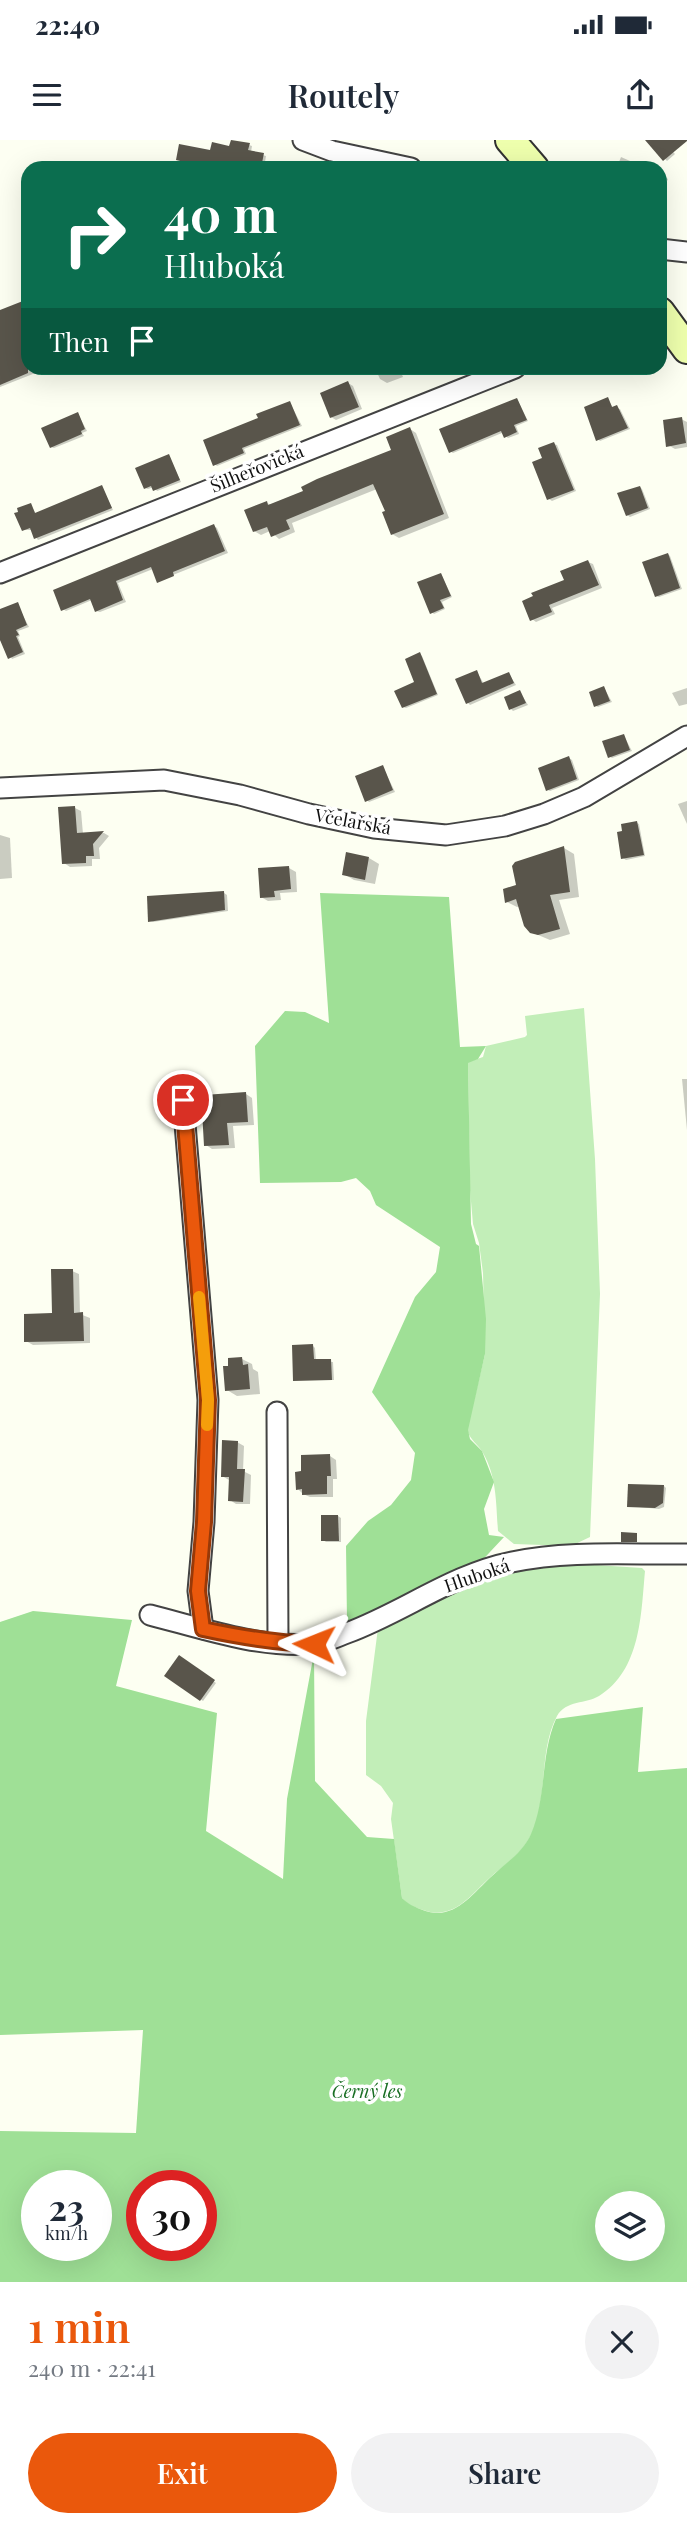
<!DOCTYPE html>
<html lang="en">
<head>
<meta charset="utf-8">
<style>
	:root { --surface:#fff; --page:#f2f2f3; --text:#1f2937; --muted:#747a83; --accent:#ea580c }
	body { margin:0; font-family:"Playfair Display",serif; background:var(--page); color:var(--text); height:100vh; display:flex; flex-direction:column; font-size:26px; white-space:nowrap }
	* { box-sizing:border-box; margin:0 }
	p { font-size:23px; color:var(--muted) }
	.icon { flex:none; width:38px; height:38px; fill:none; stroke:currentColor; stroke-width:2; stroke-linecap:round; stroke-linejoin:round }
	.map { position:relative; height:2142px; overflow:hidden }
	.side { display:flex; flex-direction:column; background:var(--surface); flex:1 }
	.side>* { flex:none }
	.guide { position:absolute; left:21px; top:21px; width:646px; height:214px; border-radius:21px; box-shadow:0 7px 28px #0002; background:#0b6e4f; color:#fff; overflow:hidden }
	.controls { position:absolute; left:595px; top:2051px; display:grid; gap:14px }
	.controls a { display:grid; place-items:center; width:70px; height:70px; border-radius:50%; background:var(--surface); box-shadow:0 7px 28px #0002; font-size:35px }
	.speed { position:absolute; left:21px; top:2030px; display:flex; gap:14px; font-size:35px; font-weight:700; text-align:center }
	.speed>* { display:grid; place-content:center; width:91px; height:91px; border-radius:50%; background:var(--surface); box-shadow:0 7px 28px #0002; line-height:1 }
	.speed small { font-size:18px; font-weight:400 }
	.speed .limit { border:10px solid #d22; background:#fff; color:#111 }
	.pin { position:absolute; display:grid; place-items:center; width:60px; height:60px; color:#fff; margin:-30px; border:4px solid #fff; border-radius:50%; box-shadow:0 2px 7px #0007 }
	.me { position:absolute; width:77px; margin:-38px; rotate:272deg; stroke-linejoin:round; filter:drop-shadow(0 0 5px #0008) }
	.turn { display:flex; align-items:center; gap:24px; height:147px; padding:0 28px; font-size:32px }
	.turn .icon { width:91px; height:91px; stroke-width:2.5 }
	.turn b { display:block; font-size:49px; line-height:60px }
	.then { display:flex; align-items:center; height:66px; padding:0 28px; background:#0003; gap:14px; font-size:26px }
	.round { display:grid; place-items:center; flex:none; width:74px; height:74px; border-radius:37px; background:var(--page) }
	.summary { display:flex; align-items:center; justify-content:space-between; height:119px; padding:0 28px }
	h1 { font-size:42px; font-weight:600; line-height:52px; color:var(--accent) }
	.primary-button { display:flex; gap:14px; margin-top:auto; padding:14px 28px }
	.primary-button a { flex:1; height:80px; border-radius:42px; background:var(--accent); color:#fff; font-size:28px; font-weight:600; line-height:80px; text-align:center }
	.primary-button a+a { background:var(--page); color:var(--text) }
	.status { display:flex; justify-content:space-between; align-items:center; height:49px; padding:0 35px; background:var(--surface); direction:ltr }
	.status svg { height:19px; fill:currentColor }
	header { display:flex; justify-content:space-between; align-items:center; height:91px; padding:0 28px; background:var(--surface); font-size:32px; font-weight:600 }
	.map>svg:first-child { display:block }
	.green { fill:#c2eeb8 }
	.forest { fill:#9fe096; fill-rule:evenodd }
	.shadow { fill:#0003 }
	.building { fill:#59554b }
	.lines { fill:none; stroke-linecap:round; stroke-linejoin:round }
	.street-casing { stroke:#434343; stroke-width:23 }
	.secondary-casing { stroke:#323232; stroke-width:32 }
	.street { stroke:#fff; stroke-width:19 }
	.secondary { stroke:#eeffad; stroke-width:28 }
	.route-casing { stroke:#983908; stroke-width:18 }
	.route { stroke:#ea580c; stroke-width:12 }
	.slow { stroke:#f59e0b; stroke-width:12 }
	.labels { text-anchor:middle; stroke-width:7; stroke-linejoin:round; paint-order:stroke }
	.street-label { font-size:18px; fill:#101010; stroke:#fff }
	.park-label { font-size:18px; font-style:italic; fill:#196e23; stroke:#fff }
</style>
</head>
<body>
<div class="status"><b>22:40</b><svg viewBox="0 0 49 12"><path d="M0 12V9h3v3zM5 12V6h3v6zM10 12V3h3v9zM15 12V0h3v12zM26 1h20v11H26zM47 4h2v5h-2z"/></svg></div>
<header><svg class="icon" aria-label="menu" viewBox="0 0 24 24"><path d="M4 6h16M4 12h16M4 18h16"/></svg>Routely<svg class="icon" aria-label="share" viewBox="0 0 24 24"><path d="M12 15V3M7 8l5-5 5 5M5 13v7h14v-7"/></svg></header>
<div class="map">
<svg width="687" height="2142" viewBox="0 0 687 2142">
	<rect width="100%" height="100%" fill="#fdfff2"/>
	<!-- green -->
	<g class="green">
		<path d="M584,868L595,1019L600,1154L590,1397L571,1406L514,1404L498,1391C496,1364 497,1337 483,1313C478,1304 470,1300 467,1290L485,1214L483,1133L479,1103L473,1084L470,1050L468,922L483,917L486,906L525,897L527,895L525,876Z"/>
		<path d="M565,1423L642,1428L645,1431C641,1474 641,1530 599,1556C586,1564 566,1560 557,1576C538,1612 549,1657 531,1695C523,1711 509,1722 495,1733C471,1753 455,1783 420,1769C412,1766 407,1764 402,1758L391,1679L393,1663L381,1646L366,1635V1581L378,1488L455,1448L528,1427Z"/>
	</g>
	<!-- forest -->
	<g class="forest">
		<path d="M320,753L449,757L460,907L486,906L478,919L468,923L471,1084L476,1104L479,1106L486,1179L485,1214L468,1290L470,1299L482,1311L494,1342L484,1369L489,1395L504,1397L475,1428L451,1435L347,1482L346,1406L368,1381L391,1365L411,1340L415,1313L372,1252L415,1157L436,1132L440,1107L376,1065L370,1051L356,1038L341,1042L260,1043L255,906L285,871L305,872L329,883Z"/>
		<path d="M33,1471L132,1480L116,1546L217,1573L206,1691L283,1739L287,1659L314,1513L315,1641L367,1697L394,1699L402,1758C408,1764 413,1766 420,1769C453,1783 470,1756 492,1736C506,1723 523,1712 531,1694C547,1657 540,1615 556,1579L643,1567L638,1632L687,1628V2142H0V1991L136,1993L143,1890L0,1895V1482ZM37,2046H96V2105H37ZM142,2046H201V2105H142ZM607,2063H653V2109H607Z"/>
	</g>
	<!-- shadow -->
	<g class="shadow">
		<path d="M647,0H662L675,14L667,21Z"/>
		<path d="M249,5L252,6L251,12L266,16L264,28H212L211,12Z"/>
		<path d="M621,17L646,28H619L617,27Z"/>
		<path d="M660,34L668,39L663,50L666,52L660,65Z"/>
		<path d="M28,165V228H48L0,247V172Z"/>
		<path d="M375,228H399L403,237L387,243L380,239Z"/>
		<path d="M348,243L353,246L362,269L336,280L331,277Z"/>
		<path d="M517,259L528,281L516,286L519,294L508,298L502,293L453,313L450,311Z"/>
		<path d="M608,259L613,268L620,269L630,289L600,301L598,299Z"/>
		<path d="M290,263L302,286L244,309L246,314L217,326L215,324L260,279Z"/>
		<path d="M78,274L87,291L82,293L84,296L54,308L51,307Z"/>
		<path d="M681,279L687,282V307L675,309L668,305Z"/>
		<path d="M410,289L416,293L449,378L399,398L392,394L387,372L377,349L292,383L295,392L279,399L270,391L261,395L254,391L267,363L271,365L305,352L393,311Z"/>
		<path d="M554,304L557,305L576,351L552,361L549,359L544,319Z"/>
		<path d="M169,316L181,342L157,351L154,347L148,349L145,348Z"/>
		<path d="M102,347L113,370L38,400L31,390H23L30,364L36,374Z"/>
		<path d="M640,347L642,349L650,369L630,377L627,375Z"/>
		<path d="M214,386L217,388L228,413L158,441L153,429L118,443L126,462L100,472L96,471L92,460L66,471L63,469Z"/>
		<path d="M668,414L670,416L682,449L659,457L656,456Z"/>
		<path d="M588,422L593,424L602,448L552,468L555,474L536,482L532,479L566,441Z"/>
		<path d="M441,434L452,457L442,462L445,469L434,474L432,472Z"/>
		<path d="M17,464L29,487L18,491L20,496L18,497L25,514L12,519L2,500L0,501V471Z"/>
		<path d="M419,514L422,516L438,555L406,568L403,567L417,543Z"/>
		<path d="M477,532L484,544L509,534L516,545L470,565L468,563Z"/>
		<path d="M604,548L612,562L598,567L596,566Z"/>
		<path d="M687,548V564L679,566L672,553Z"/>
		<path d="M520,552L528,565L513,571L511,569Z"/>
		<path d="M624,596L632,611L612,618L609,616Z"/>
		<path d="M569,618L572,620L579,640L550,651L548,650Z"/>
		<path d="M383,627L395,652L369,662L367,660Z"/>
		<path d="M687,661V684L678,664Z"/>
		<path d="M75,668L81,671L83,694L104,693L109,696L99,708L100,719H92V726L70,727L64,723Z"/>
		<path d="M637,683L639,684L645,716L626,720L623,718Z"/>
		<path d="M0,695L10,698L12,738L0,739Z"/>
		<path d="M564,708L574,714L579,757L559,760L570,794L550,800L531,792L520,766L517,767L507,762L518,746L513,730L516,723Z"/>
		<path d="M369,718L379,724L375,744L354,740L344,734Z"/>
		<path d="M289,728L296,732L297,752L280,753L281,760L268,761L261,757Z"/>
		<path d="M224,753L227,755L228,771L153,782L150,781Z"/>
		<path d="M682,939H687V990Z"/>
		<path d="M246,954L252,958L254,985L233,986L235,1008L212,1009L206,1005Z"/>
		<path d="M72,1131L79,1134L80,1174L90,1178V1203L33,1205L26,1201L54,1175Z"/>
		<path d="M313,1206L315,1208L316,1221L333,1222L334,1240H295Z"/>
		<path d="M242,1219L252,1224L253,1229L258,1232L260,1254L237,1256L227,1250Z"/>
		<path d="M237,1302L244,1306L243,1331L251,1335L250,1364H236L230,1360L229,1340L222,1336Z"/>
		<path d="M330,1316L336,1320L337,1339H333V1357H310L303,1354L298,1349Z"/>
		<path d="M664,1346L666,1348L664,1367L659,1369L629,1366Z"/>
		<path d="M338,1376L341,1378V1402H326L323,1400Z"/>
		<path d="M180,1517L216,1543L203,1561L167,1535Z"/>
	</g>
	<!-- building -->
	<g class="building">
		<path d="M231,0L250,3L248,10L264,13L261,28H210L176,20L179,4L210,10L212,2L229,6Z"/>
		<path d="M645,0H687V1L663,21Z"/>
		<path d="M28,159V233L0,245V170Z"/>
		<path d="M348,241L359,267L330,278L320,253Z"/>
		<path d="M608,257L612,267L617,265L628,288L596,301L584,267Z"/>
		<path d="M517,258L527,280L514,285L517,292L504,298L501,291L449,313L439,289Z"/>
		<path d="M290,261L300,285L242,308L244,313L213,326L203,300L258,278L256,274Z"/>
		<path d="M78,272L85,289L81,291L82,294L50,308L41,288Z"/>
		<path d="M682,277L686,303L666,307L663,280Z"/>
		<path d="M410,287L444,374L391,395L382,372L385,371L373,344L286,380L290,389L271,397L267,387L253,392L244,370L267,361L268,365L303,351L301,347L317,339L391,310L386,297Z"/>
		<path d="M554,302L574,350L547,360L532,322L542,318L538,308Z"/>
		<path d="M169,314L180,340L153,351L151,346L144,349L135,328Z"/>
		<path d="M102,345L112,368L34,399L30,388L22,391L14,373L18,372L17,368L31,363L35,373Z"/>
		<path d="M640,346L648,368L626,376L617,353Z"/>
		<path d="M214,384L225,411L173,432L174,436L157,443L151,427L116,441L123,460L95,472L90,459L61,471L53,450Z"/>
		<path d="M668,413L680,448L655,457L642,422Z"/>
		<path d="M588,420L599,445L549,465L552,472L530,481L522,461L533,456L531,453L564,440L560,431Z"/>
		<path d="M441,433L451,456L440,460L444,468L430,474L417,442Z"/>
		<path d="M18,462L27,485L16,490L19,495L16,496L23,512L8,519L0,500V469Z"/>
		<path d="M420,512L437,554L402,568L394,551L414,542L405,519Z"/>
		<path d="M477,530L482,543L509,532L514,543L466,564L455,539Z"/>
		<path d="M604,546L610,561L594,567L589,552Z"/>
		<path d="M520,550L526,563L509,570L504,557Z"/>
		<path d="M624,594L630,610L608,618L602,601Z"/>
		<path d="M569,616L577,639L546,651L538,628Z"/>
		<path d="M383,625L393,650L365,662L355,636Z"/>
		<path d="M75,666L77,693L104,691L93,704L94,716H86V723L62,724L58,667Z"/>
		<path d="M637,681L644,715L621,719L617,692L622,691L621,684Z"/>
		<path d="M564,706L570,752L550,755L560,789L538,795L530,793L524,786L516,759L505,763L503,749L516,745L512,726L515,722Z"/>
		<path d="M346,712L369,717L365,740L342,735Z"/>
		<path d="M289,726L291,749L274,751L275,757L260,758L258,728Z"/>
		<path d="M224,751L225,770L148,782L147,756Z"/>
		<path d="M246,952L248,982L227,983L229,1005L204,1006L202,970H205L204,955Z"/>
		<path d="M51,1129H73L74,1173L83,1172L84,1201L24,1202V1174L52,1173Z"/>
		<path d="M313,1204L314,1219H331L332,1240L293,1241L292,1205Z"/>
		<path d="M242,1217L243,1225L248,1224L250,1249L225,1251L223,1226H228V1218Z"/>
		<path d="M222,1300L238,1301L237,1329H245L243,1362L228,1361L229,1337H221Z"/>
		<path d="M330,1314L331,1336H327V1354L302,1355V1349L296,1350L295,1332L301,1331V1315Z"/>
		<path d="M628,1344L664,1345L663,1363L655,1368L627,1367Z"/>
		<path d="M321,1375H338L339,1401H321Z"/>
		<path d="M621,1392L637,1393V1402H621Z"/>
		<path d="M179,1515L215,1540L200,1561L164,1536Z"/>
	</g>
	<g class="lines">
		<!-- street casing -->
		<g class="street-casing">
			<g id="street">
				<path d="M303,0L332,11L411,28"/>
				<path d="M660,109L687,112"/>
				<path d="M0,433L515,228"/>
				<path d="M0,648L164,640L240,655L309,674L374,688L446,695L505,686L544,674L584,657L687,596"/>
				<path d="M183,960L208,1260L204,1382L198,1451L203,1489"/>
				<path d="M277,1272L278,1503"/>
				<path d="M150,1475C201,1488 258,1508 311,1504C323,1504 336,1497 347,1493C404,1472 452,1434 512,1422C570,1410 629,1415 687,1414"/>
			</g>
		</g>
		<!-- secondary casing -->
		<g class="secondary-casing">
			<g id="secondary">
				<path d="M510,0L534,28"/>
				<path d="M660,172L687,209"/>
			</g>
		</g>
		<!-- street -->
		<use href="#street" class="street"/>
		<!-- secondary -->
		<use href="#secondary" class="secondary"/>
	</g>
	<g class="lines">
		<!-- route casing -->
		<g class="route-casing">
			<path id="route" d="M183,960L208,1260L204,1382L198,1451L203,1489C240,1497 276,1503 314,1504"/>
		</g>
		<!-- route -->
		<use href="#route" class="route"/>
		<!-- slow -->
		<path class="slow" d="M199,1157L208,1260L207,1285"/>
	</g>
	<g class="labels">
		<!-- street labels -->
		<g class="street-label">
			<text transform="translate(257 329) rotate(-22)" y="6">Šilheřovická</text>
			<text transform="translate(353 682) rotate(10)" y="6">Včelařská</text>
			<text transform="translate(477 1436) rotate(-19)" y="6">Hluboká</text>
		</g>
		<!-- park labels -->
		<g class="park-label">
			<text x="367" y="1958">Černý les</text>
		</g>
	</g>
</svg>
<div class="controls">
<a><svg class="icon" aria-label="layers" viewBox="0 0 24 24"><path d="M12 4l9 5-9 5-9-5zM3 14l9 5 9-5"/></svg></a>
</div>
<div class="speed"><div>23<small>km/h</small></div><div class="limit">30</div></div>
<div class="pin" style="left:183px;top:960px;background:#d93025"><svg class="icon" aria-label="arrive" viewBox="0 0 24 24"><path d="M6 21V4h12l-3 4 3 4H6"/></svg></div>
<svg class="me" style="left:314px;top:1504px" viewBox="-20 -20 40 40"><path d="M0-17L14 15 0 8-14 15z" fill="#ea580c" stroke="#fff" stroke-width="4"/></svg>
<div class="guide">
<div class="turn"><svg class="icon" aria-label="right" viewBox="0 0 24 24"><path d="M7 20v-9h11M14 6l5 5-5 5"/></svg><div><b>40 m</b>Hluboká</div></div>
<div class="then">Then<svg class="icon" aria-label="arrive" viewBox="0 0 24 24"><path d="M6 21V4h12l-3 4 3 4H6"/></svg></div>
</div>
</div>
<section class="side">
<div class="summary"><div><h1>1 min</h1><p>240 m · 22:41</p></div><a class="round"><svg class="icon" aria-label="close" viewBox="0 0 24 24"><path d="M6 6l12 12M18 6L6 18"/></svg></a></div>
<div class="primary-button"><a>Exit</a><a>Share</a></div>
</section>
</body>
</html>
